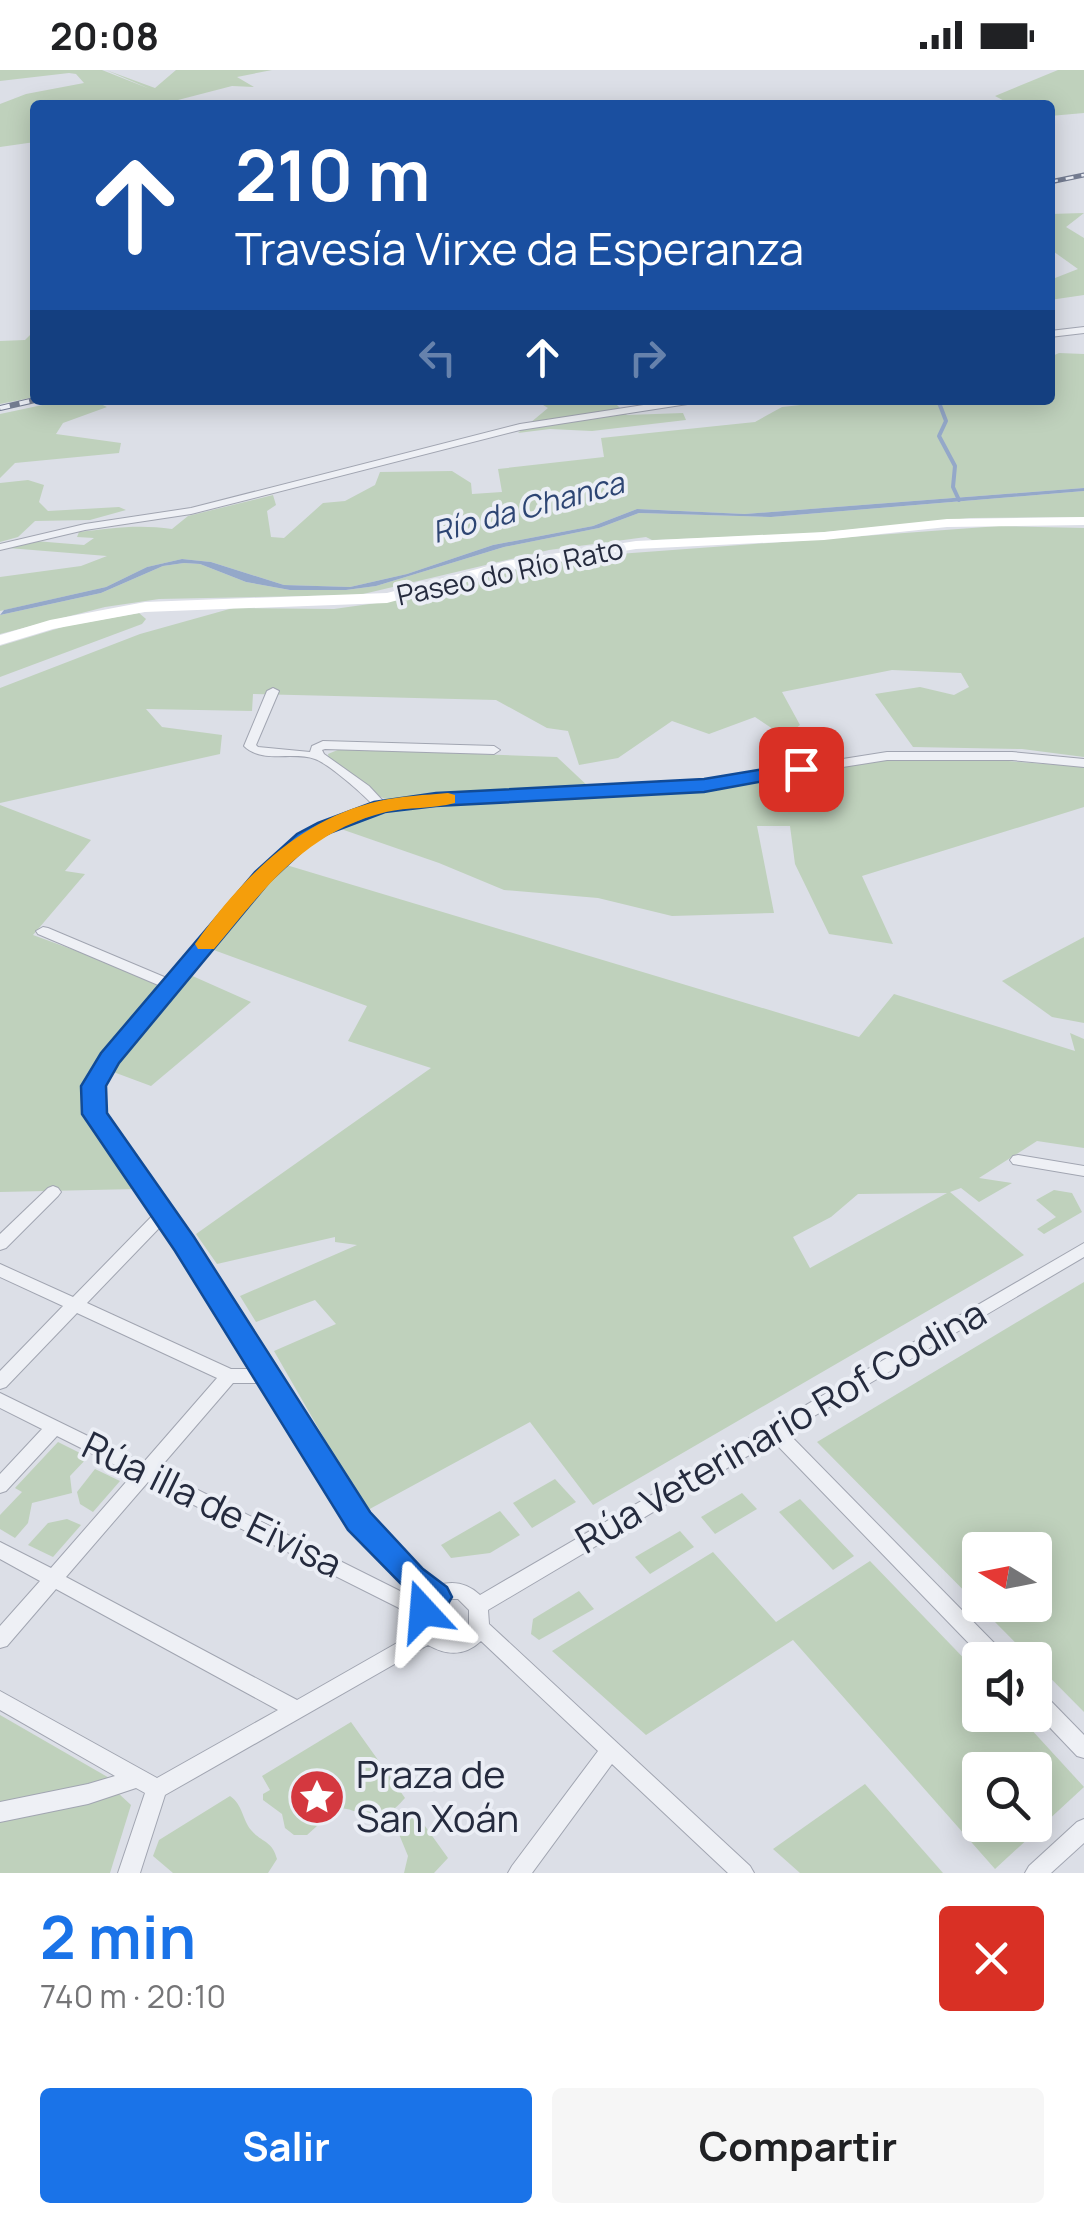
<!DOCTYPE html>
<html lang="es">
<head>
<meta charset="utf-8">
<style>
	:root { --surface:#fff; --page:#f6f6f6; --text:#202124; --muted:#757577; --accent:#1a73e8 }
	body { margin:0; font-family:Manrope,sans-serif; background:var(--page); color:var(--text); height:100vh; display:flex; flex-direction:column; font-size:38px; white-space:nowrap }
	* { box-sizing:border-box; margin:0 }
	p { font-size:32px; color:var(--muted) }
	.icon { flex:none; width:55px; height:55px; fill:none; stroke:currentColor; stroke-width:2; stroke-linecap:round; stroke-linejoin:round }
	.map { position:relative; height:1803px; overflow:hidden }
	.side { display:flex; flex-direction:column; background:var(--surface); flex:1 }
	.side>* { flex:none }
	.banner { position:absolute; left:30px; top:30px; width:1025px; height:305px; border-radius:10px; box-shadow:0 5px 25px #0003; background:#1a4fa0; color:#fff; overflow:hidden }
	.needle { width:65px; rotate:280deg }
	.buttons { position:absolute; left:962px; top:1462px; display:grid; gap:20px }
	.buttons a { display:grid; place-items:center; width:90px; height:90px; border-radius:10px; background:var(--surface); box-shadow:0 5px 25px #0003; font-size:50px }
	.pin { position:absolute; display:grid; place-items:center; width:85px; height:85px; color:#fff; margin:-42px; border-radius:20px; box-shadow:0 5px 15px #0006 }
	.me { position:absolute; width:110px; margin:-55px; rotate:341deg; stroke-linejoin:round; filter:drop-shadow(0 0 8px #0008) }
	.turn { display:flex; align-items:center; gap:35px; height:210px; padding:0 40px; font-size:45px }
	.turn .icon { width:130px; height:130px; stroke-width:2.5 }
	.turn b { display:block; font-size:70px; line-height:85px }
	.lanes { display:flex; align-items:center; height:95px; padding:0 40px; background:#0003; justify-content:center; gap:50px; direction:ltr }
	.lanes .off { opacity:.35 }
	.round { display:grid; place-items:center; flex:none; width:105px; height:105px; border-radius:10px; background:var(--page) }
	.head { display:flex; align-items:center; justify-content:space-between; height:170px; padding:0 40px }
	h1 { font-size:60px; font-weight:700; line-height:75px; color:var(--accent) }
	.action { display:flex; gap:20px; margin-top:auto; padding:20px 40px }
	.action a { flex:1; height:115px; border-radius:10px; background:var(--accent); color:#fff; font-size:40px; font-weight:700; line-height:115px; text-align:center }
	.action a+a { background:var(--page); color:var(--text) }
	.status { display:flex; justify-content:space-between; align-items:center; height:70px; padding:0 50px; background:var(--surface); direction:ltr }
	.status svg { height:28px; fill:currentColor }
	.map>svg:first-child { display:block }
	.green { fill:#bfd1bc; fill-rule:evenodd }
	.water { fill:#94a8c9 }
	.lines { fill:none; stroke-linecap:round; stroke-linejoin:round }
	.stream { stroke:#94a8c9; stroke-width:4 }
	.street-casing { stroke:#a1a5b1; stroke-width:2 }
	.street { fill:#eef0f5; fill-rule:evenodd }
	.secondary { fill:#fff; fill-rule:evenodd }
	.rail-far1-casing { stroke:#747c91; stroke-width:5 }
	.rail-casing { stroke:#747c91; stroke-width:6 }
	.rail-far1 { stroke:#ebeef5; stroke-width:2.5; stroke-dasharray:8; stroke-linecap:butt }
	.rail { stroke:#ebeef5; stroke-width:4; stroke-dasharray:10; stroke-linecap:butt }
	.route { fill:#1a73e8; stroke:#114b97; stroke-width:2.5 }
	.slow { fill:#f59e0b }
	.labels { text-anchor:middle; stroke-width:8; stroke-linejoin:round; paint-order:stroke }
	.far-street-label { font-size:28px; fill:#252b3e; stroke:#ebeef5 }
	.far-water-label { font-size:30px; font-style:italic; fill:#2d4573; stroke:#ebeef5 }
	.near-street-label { font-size:38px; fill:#252b3e; stroke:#ebeef5 }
	.near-poi-label { font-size:38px; fill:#252b3e; stroke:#ebeef5; text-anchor:start }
</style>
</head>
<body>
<div class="status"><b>20:08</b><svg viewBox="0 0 49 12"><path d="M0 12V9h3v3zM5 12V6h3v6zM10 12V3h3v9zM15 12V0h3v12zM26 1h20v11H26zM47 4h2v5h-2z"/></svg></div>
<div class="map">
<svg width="1084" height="1803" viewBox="0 0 1084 1803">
	<rect width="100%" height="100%" fill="#dcdfe7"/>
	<!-- green -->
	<g class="green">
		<path d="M0,0H102L150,19L106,0L155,18L176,0H272L237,7L254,17L232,16L178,30L187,35H120L114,32L35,35V72L0,77V34L26,24L84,13L76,4L69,3L0,11Z"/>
		<path d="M1058,0H1084V43L1050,46V35H1012L995,26Z"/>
		<path d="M1084,143L1066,157L1084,168V225L1050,230V210L1078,199L1050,179V144Z"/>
		<path d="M35,260V327L0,334V271L25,270Z"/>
		<path d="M1059,283L1084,284V418L745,444L637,439L593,456L493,475L407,504L350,517L284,515L211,492L182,489L147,497L106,517L0,541V507L81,496L107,486L8,478L35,471L84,475L94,468L77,467L79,462C111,458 139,454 172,459L188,446L273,425L276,435L267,441L271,467L284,468L323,433L345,431L375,415L380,402L452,401L471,413L472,424L502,422L498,399L604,387L601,368L755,352L782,337L819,333L817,330H1050V287Z"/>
		<path d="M66,330H92L107,337L63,353L56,364L121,373L119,383L15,393L0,408V344Z"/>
		<path d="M535,330H612L627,345L683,343L686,350L592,361L550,359L518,363L548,338Z"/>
		<path d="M28,410L44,415L39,432L48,441L119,437L126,440L90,450L35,451L18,467L0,472V413Z"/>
		<path d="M1084,421V447L970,448L805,464L652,470L646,467L549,480L359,525L159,529L105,537L0,564V545L101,523L163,496L184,493L200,494L246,512L290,520H346L376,516L504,477L599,458L639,443L771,447Z"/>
		<path d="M999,456L1084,458V687L1022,679L913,677L875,624L920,617L954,625L969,617L961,603L892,600L782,622L800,655L785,667L755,647L709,664L672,651L618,688L579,695L568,661L547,658L496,630L253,624L252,641L146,639L162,657L222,665L220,684L0,733V618L140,564L233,538L334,539L398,530L514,500L605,485Z"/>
		<path d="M139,543L146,549L142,554L0,607V576L66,556Z"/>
		<path d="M340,679L557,687L591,719L391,731L378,726L329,690L328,684Z"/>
		<path d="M944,686L1084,697V737L862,806L893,874L829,864L795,794L790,756H757L774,843L672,846L598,828L504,820L439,793L341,759L400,733L703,720L870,690Z"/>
		<path d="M0,735L91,770L65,801L85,804L33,865L104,891L163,918C130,955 73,1001 93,1056C100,1078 123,1100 137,1119L0,1122Z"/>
		<path d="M283,794L859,967L894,924L1075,981L1070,963L1084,969V1078L1037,1071L979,1108L1012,1113L979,1132L961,1118L950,1122L1024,1185L593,1435L530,1352L366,1441L274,1281L336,1254L315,1230L256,1252L240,1226L357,1175L335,1172V1167L217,1194L196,1164L431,998L348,971L367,936L211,879ZM947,1123L810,1198L793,1167L831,1147L858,1124Z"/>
		<path d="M1084,867V953L1052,947L1002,911Z"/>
		<path d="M188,904L251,932L151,1016L108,1000Z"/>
		<path d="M1054,1120L1072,1123L1082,1142L1044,1164L1037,1159L1056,1147L1036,1130Z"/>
		<path d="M1084,1212V1642L817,1372ZM1035,1480V1535H980V1480Z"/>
		<path d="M58,1372L88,1387L70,1406L72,1423L32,1433L28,1453L15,1468L0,1459V1445L22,1422L15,1418Z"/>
		<path d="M95,1399L120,1411L93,1442L80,1434L77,1422Z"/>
		<path d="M555,1409L576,1432L532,1458L513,1433Z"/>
		<path d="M742,1423L757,1439L715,1464L701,1447Z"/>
		<path d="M800,1429L854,1486L833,1500L779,1442Z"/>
		<path d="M500,1441L520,1465L490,1483L451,1488L441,1475Z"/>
		<path d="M67,1449L81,1455L53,1487L28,1475L48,1453Z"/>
		<path d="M680,1461L694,1477L650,1504L635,1487Z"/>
		<path d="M713,1482L776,1552L870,1491L980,1605V1645H1018L1084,1717L995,1799L793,1570L646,1665L552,1581ZM980,1700H1035V1755H980Z"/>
		<path d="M579,1521L594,1539L539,1570L531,1564L533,1549Z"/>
		<path d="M0,1645L111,1709L0,1738Z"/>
		<path d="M351,1652L405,1728C370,1767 369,1738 337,1738L307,1765H294L285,1758L282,1744L263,1730V1724L270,1720L262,1706Z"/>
		<path d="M865,1714L943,1803H800L773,1779Z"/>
		<path d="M118,1723L131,1735L110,1803H0V1752Z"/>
		<path d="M230,1726C243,1735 242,1749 251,1760C262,1773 272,1770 277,1789L268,1803H173L153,1786L159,1770Z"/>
		<path d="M412,1738L448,1788L434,1803H404L408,1786L396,1757Z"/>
	</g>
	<!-- water -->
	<path class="water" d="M1084,418V421L771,447L639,443L599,458L504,477L376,516L346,520H290L246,512L200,494L184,493L163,496L101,523L0,545L4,540L106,517L147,497L182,489L211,492L284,515L350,517L407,504L493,475L593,456L637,439L745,444Z"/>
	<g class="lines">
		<!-- stream -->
		<path class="stream" d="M938,330L946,351L939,366L955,396L953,417L959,430"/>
		<!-- street casing -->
		<g class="street-casing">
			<g id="street">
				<path d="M1084,257V263L1050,267V261Z"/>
				<path d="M676,330H699L694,333L520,360L191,444L85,460L0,480V474L85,454L191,438L520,354Z"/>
				<path d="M273,618L279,621L256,675L258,677L310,682L312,676L323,671L494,676L500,680L494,684L325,679L322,680L324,684L369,716L384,732L436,725L704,711L887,682H1012L1084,689V697L1012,690H887L704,719L436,733L384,739L308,771L268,810L116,991L101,1016L102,1044L191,1170L365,1446L419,1503L436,1516C453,1510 467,1513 480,1525L1084,1173V1187L787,1362L1005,1584L1008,1590H985L773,1371L488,1540L489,1554L750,1796L754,1803H728L612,1694L532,1803H508L512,1796L598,1681L481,1571C465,1586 447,1586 428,1575L165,1725L140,1803H118L145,1723L136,1718L88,1734L0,1752V1732L88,1714L115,1706L0,1640V1621L157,1708L278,1640L56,1519L7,1576L0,1578V1556L40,1511L0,1489V1472L51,1498L133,1404L57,1366L6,1421L0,1423V1404L42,1359L0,1338V1323L143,1393L217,1308L77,1243L6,1317L0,1319V1301L63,1236L0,1207V1194L73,1227L155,1143L88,1044L87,1016L105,985L163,917L38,864L36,861L43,857L48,858L169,909L258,804L300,765L373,735C363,724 329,694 315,689C293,681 262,694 244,676L267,621ZM163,1154L255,1299H231L87,1233ZM233,1313H263C309,1387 351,1474 422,1527L420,1531L158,1400ZM148,1412L415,1546L418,1561L297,1630L66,1507ZM446,1529H458L469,1540V1557L458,1566H446L435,1556V1539Z"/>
				<path d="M1018,1085L1084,1096V1106L1013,1094L1010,1090L1013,1086Z"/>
				<path d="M53,1116L58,1118L61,1122L58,1126L6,1178L0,1180V1164L48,1118Z"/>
				<path d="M1035,1619L1042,1622L1084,1665V1688L1077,1686L1035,1642Z"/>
				<path d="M1084,1749V1773L1051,1803H1025L1029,1796L1077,1752Z"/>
			</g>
		</g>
		<!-- street -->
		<use href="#street" class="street"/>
		<!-- secondary -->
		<path class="secondary" d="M1084,447V455L947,457L824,470L636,479L508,500L387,533L145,542L53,559L0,575V565L50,550L145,532L387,523L507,491L636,471L824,462L947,449Z"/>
		<!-- rail-far1 casing -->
		<g class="rail-far1-casing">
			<path id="rail-far1" d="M1050,112L1084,105"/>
		</g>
		<!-- rail casing -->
		<g class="rail-casing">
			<path id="rail" d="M0,338L35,330"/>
		</g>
		<!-- rail-far1 -->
		<use href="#rail-far1" class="rail-far1"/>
		<!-- rail -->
		<use href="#rail" class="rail"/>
	</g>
	<!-- route -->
	<path class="route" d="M801,693L811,699L808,703L704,722L436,736L385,742L332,762L312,772L270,811L119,993L106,1016L107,1043L194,1167L370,1442L423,1499L447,1517L452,1527C443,1544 432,1558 412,1551L408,1541L415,1528L348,1460L175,1181L82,1044L81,1016L101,983L255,802L297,764L318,753L374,732L436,723L704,709Z"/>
	<!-- slow -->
	<path class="slow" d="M448,723L455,725V733C432,739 408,737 386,742C305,762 265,818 214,879H198L195,874C241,809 299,749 379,731C401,726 425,725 448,723Z"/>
	<!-- icons -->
	<defs>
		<g id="sight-disc" transform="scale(2.875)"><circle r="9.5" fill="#d4383f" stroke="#ebeef5"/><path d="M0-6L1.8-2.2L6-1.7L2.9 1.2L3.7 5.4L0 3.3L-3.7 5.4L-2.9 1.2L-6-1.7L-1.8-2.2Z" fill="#fff"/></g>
	</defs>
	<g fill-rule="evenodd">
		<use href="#sight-disc" x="317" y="1727"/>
	</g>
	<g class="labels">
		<!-- far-street labels -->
		<g class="far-street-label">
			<text transform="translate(510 502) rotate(-12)" y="10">Paseo do Río Rato</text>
		</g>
		<!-- far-water labels -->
		<g class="far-water-label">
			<text transform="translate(528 438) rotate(-15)" y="10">Río da Chanca</text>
		</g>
		<!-- near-street labels -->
		<g class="near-street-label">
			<text transform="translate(781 1357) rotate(-30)" y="13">Rúa Veterinario Rof Codina</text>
			<text transform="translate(212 1435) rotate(26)" y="13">Rúa illa de Eivisa</text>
		</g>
		<!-- near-poi labels -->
		<g class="near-poi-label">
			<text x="356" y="1718">Praza de<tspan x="356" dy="44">San Xoán</tspan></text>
		</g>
	</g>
</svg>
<div class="buttons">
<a><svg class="needle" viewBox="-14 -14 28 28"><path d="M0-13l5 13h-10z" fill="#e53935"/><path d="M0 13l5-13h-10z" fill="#757577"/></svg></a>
<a><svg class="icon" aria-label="sound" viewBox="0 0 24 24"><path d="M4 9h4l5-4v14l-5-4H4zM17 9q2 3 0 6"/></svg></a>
<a><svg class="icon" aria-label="search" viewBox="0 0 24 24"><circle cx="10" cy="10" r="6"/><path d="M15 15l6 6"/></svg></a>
</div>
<div class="pin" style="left:801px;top:699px;background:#d93025"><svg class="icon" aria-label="arrive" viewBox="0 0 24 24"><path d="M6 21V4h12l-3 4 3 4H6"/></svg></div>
<svg class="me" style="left:423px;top:1541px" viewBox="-20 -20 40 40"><path d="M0-17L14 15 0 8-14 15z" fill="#1a73e8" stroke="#fff" stroke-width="4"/></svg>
<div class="banner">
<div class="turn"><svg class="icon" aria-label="ahead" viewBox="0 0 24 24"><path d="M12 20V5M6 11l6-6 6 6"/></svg><div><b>210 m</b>Travesía Virxe da Esperanza</div></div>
<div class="lanes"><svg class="icon off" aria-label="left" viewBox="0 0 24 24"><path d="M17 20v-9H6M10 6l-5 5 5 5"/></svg><svg class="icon" aria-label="ahead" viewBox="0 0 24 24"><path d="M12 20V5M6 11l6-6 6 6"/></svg><svg class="icon off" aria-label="right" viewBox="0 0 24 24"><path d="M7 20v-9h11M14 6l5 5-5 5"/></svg></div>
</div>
</div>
<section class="side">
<div class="head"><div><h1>2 min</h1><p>740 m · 20:10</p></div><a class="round" style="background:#d93025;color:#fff"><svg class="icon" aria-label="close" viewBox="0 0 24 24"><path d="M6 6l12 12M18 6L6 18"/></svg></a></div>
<div class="action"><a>Salir</a><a>Compartir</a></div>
</section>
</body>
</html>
